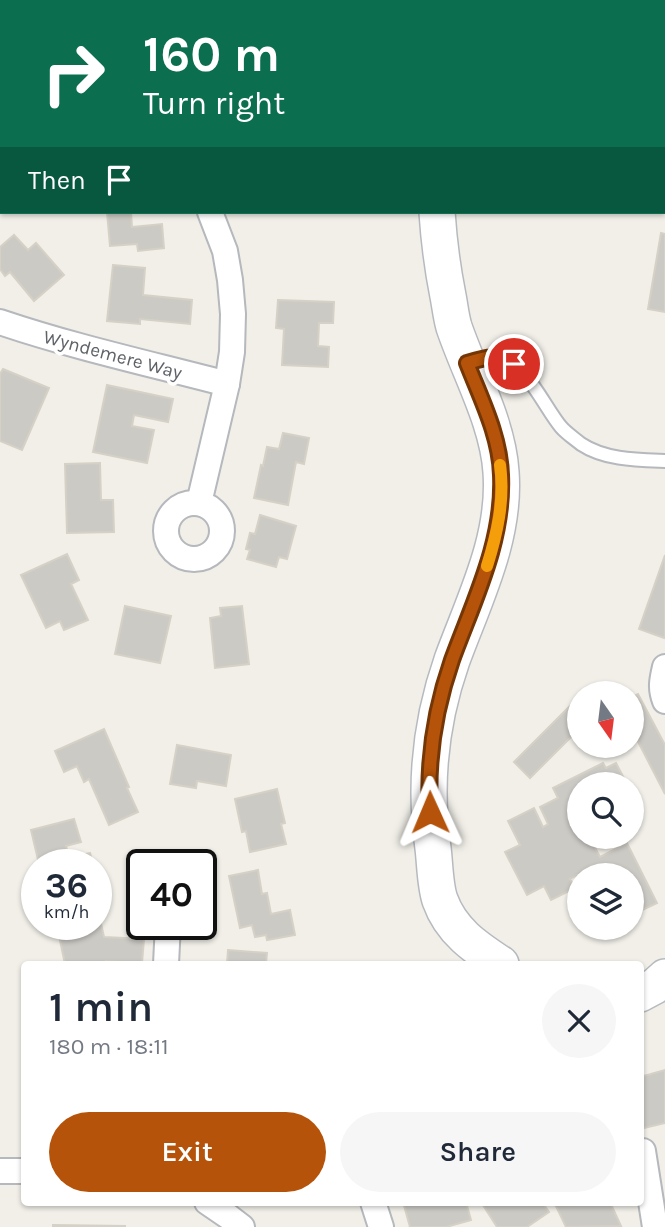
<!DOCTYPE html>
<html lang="en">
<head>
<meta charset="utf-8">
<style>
	:root { --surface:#fff; --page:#f6f6f7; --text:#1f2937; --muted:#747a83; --accent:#b45309 }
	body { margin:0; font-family:Karla,sans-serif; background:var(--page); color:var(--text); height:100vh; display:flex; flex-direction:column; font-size:26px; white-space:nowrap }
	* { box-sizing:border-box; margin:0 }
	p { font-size:23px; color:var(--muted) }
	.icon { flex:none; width:38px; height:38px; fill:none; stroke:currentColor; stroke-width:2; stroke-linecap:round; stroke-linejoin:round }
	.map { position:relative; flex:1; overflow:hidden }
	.details { position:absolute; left:21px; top:961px; width:623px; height:245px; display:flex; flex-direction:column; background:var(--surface); border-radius:7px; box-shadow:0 2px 5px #0004 }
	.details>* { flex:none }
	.top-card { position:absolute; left:0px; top:0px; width:665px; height:214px; box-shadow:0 2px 5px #0004; background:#0b6e4f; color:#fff; overflow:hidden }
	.needle { width:46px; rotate:166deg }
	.controls { position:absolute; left:567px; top:681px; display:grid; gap:14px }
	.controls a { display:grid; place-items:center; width:77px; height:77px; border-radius:50%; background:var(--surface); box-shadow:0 2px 5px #0004; font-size:35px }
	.speed { position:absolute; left:21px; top:849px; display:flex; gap:14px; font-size:35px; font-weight:700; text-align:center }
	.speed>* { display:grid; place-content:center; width:91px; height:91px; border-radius:50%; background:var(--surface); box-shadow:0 2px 5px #0004; line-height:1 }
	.speed small { font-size:18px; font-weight:400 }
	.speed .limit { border:4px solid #111; border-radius:10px; background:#fff; color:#111 }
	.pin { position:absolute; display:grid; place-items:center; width:60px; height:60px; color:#fff; margin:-30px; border:4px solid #fff; border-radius:50%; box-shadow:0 2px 7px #0007 }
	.me { position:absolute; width:77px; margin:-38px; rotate:359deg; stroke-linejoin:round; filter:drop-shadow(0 0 5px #0008) }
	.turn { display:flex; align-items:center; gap:24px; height:147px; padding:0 28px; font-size:32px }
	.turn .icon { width:91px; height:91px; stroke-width:2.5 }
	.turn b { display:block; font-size:49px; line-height:60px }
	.then { display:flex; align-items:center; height:66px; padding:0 28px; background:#0003; gap:14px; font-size:26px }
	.round { display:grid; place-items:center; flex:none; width:74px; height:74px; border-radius:37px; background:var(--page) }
	.headline { display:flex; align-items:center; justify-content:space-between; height:119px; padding:0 28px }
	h1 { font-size:42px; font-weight:600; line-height:52px }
	.button { display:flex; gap:14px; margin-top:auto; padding:14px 28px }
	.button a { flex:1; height:80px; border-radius:42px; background:var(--accent); color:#fff; font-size:28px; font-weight:600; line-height:80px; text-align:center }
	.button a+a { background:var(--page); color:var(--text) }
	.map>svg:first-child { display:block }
	.building { fill:#cccac5; stroke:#d6d1c6; stroke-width:2 }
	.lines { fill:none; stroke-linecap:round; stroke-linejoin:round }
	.lane-casing { stroke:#b5b8bc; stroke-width:16 }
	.street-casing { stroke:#b5b8bc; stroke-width:28 }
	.secondary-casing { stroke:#b6babf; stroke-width:38 }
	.primary-casing { stroke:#f2c960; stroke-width:42 }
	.lane { stroke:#fff; stroke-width:12 }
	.street { stroke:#fff; stroke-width:24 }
	.secondary { stroke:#fff; stroke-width:35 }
	.primary { stroke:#fff2af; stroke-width:38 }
	.route-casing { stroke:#753606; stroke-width:18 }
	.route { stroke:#b45309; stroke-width:12 }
	.slow { stroke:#f59e0b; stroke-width:12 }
	.labels { text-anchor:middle; stroke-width:7; stroke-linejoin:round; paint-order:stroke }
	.street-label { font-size:19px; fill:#5f6368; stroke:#fff }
</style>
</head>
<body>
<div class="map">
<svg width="665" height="1227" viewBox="0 0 665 1227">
	<rect width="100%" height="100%" fill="#f1efe8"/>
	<!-- building -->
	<g class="building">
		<path d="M107,212H131L132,227L162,224L164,248L138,251L137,244L110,246Z"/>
		<path d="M661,233L665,234V312L648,309Z"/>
		<path d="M14,235L28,250L36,243L64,275L34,301L10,272L5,276L0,269V247Z"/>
		<path d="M113,265L145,268L143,295L192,300L190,324L140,319V324L107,321Z"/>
		<path d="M278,300L334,302L333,323H319L318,346L329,347L328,367L282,365L284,329L276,328Z"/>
		<path d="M3,369L49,388L22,450L0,441V374Z"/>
		<path d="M107,385L173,399L168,422L134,415L132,426L154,430L147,463L93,452Z"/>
		<path d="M283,433L309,438L304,464L296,462L288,505L254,498L261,465L263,466L267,447L279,449Z"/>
		<path d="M100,463L101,500H113L114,532L67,533L65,464Z"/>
		<path d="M260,515L296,526L287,559L279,557L276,567L247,559L250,550L246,549L250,533L255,534Z"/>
		<path d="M67,554L79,580L71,584L88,620L64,630L60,621L46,628L21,575Z"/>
		<path d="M665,555V635L664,638L639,629Z"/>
		<path d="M125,606L171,616L160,663L115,654Z"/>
		<path d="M242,606L249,664L215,668L210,618L221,616L220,608Z"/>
		<path d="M638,694L665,745V794L632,730V697Z"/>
		<path d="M579,697V729L530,778L514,762Z"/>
		<path d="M104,729L129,787L127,788L138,812L109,825L89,779L84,782L77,766L64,772L55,751Z"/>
		<path d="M177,745L231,755L226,786L197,781L196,788L170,784Z"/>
		<path d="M603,763L606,768L616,763L627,784H579V817L574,820L578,827H579V836H589L600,857L627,843L657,903L632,915V875H579V879L577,875L570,879L575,888L551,900L544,886L527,895L505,852L520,845L508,821L534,808L543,827L548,824L540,807L558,798L553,788Z"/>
		<path d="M277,789L285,823L281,824L286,844L250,852L246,831L242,832L235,799Z"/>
		<path d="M74,819L81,842L66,846L69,858L90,853L93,864H39L31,830Z"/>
		<path d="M258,870L262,894L267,893L271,914L290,910L295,935L267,940L266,935L255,937L252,925L240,928L229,876Z"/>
		<path d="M96,901L104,937L144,939L142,963L106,961L107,964H65L58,931L69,929L68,924H96Z"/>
		<path d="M228,950L267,953L266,964H227Z"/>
		<path d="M665,1070V1123L640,1129V1077Z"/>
		<path d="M403,1202H466L471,1220L446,1227H410Z"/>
		<path d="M481,1202H542L549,1212L527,1227H497Z"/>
		<path d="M554,1202H610L621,1226L566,1227Z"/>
		<path d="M53,1225L125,1226V1227H53Z"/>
	</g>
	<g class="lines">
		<!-- lane casing -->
		<g class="lane-casing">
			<path id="lane" d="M470,362C479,359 488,356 497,357C525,360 544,407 561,427C566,433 575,439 581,444C605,460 638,460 665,461"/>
		</g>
		<!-- street casing -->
		<g class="street-casing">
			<g id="street">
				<path d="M0,322C74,347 151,364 227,384"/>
				<circle cx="194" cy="531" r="28"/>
				<path d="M199,503L227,384L232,352L233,314L230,280L225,251L210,212"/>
				<path d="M665,667C662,680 660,688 665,701"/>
				<path d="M166,964L168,924"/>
				<path d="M643,1151L655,1227"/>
				<path d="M0,1171H24"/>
				<path d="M207,1202L229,1217L242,1227"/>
				<path d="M373,1202L381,1227"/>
			</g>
		</g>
		<!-- secondary casing -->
		<g class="secondary-casing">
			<g id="secondary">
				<path d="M362,0L365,2"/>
				<path d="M437,212C439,242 442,266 448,296C450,306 451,317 454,327C470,374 498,423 501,472C506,538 474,600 452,660C431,720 424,785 433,848C435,864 435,886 440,900C451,931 475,947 501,964"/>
				<path d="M640,994L655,986L665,977"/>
			</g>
		</g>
		<!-- primary casing -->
		<g class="primary-casing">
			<path id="primary" d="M652,0L660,2"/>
		</g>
		<!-- lane -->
		<use href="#lane" class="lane"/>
		<!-- street -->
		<use href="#street" class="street"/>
		<!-- secondary -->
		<use href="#secondary" class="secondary"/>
		<!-- primary -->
		<use href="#primary" class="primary"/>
	</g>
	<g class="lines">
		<!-- route casing -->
		<g class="route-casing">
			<path id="route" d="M430,812C427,761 435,709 452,660C474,600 504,541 501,475C500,436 481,399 467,363C490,356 493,355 514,364"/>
		</g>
		<!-- route -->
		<use href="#route" class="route"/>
		<!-- slow -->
		<path class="slow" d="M487,566C497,534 505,500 500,465"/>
	</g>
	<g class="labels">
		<!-- street labels -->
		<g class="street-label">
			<text transform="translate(113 354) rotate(15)" y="7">Wyndemere Way</text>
		</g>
	</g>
</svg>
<div class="controls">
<a><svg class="needle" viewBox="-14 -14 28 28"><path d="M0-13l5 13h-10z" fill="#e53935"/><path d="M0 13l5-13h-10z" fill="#747a83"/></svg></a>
<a><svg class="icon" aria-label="search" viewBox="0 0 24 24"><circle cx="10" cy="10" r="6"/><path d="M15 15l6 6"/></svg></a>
<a><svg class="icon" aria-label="layers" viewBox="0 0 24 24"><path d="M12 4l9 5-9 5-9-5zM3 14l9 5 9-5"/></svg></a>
</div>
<div class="speed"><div>36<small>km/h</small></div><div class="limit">40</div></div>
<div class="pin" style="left:514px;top:364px;background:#d93025"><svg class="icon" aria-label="arrive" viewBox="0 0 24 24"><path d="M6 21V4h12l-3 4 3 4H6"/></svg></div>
<svg class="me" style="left:430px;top:812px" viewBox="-20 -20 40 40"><path d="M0-17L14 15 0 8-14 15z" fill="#b45309" stroke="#fff" stroke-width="4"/></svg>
<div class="top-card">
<div class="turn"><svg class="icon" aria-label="right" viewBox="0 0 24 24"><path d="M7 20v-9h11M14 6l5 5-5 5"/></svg><div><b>160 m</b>Turn right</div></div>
<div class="then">Then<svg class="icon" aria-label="arrive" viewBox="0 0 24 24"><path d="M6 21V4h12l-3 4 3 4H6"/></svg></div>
</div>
<section class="details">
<div class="headline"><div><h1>1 min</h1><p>180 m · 18:11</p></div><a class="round"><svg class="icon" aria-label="close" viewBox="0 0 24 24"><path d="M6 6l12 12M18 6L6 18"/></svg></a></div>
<div class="button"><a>Exit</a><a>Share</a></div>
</section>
</div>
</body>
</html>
